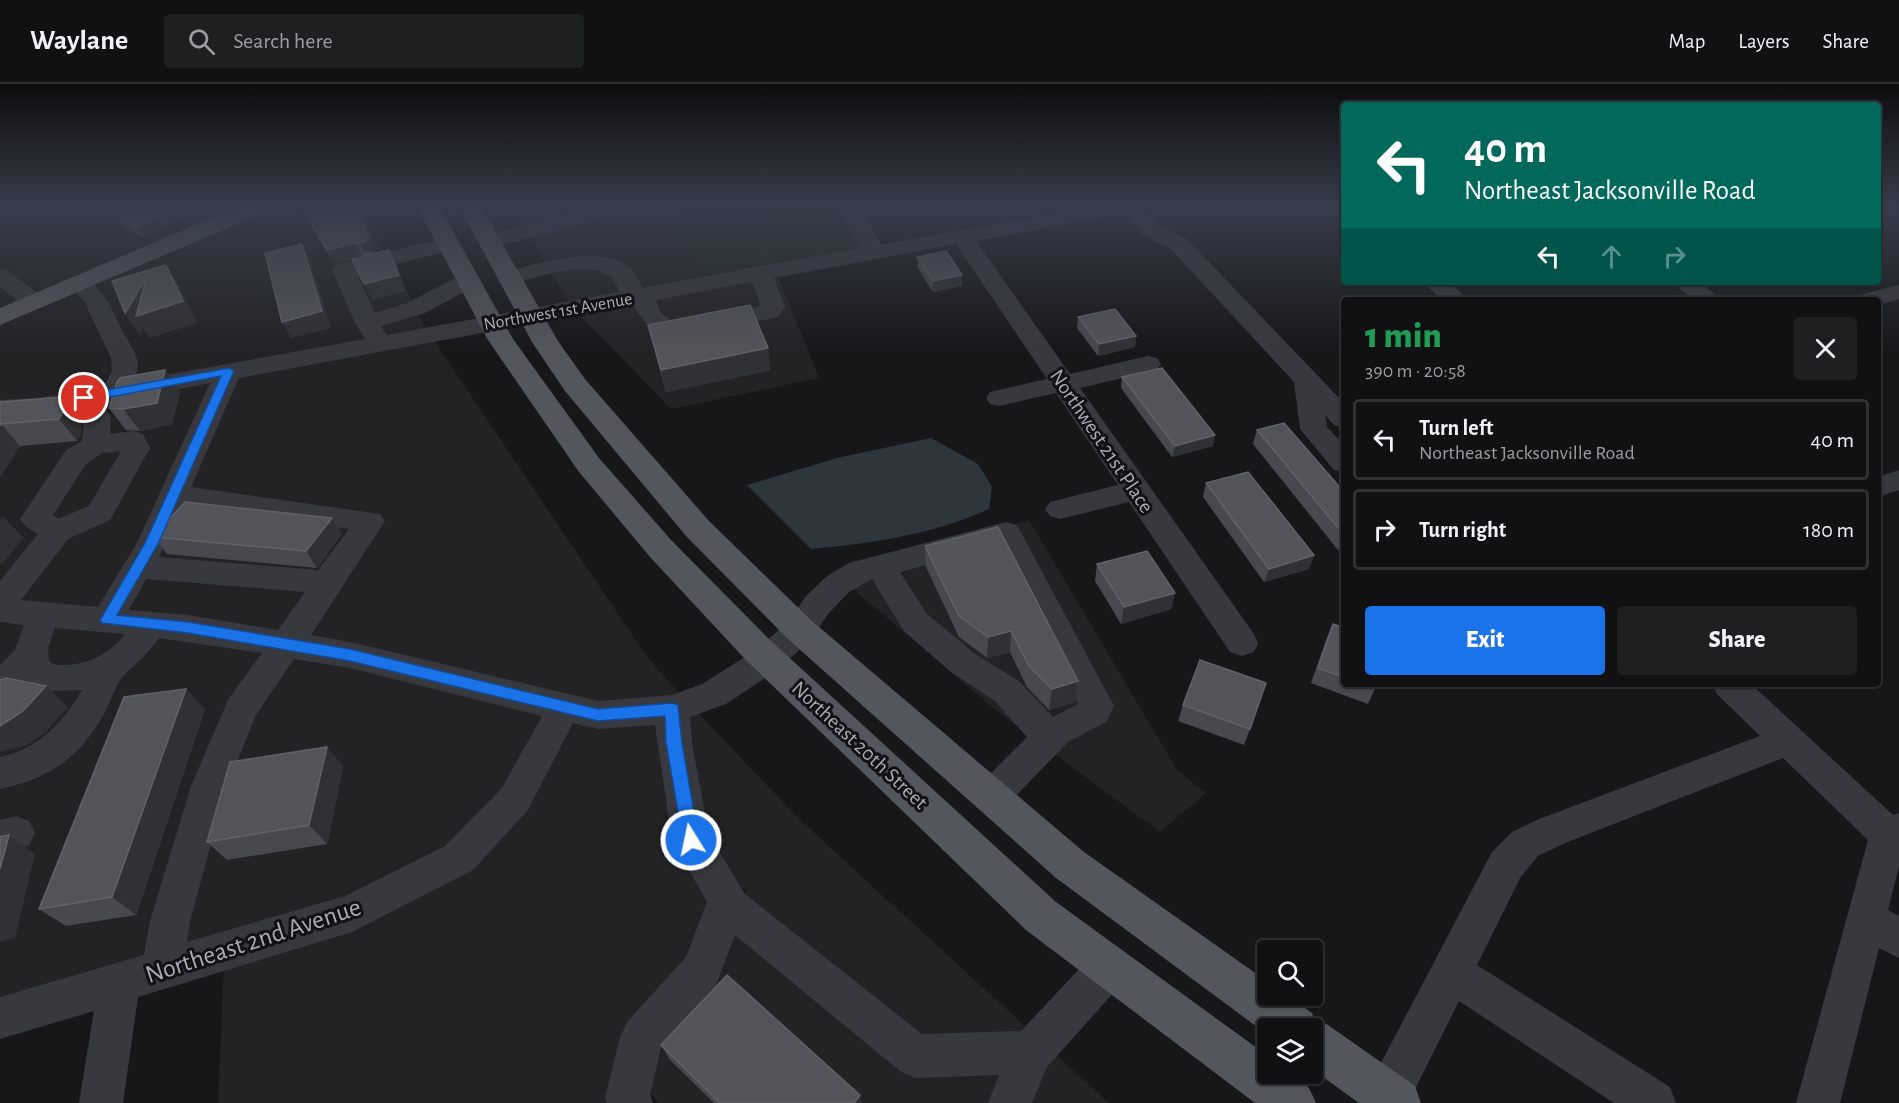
<!DOCTYPE html>
<html lang="en">
<head>
<meta charset="utf-8">
<style>
	:root { --surface:#111113; --page:#1e1f21; --text:#f1f3f6; --muted:#9c9da0; --line:#303133; --accent:#1a73e8 }
	body { margin:0; font-family:"Alegreya Sans",sans-serif; background:var(--page); color:var(--text); height:100vh; display:flex; flex-direction:column; font-size:22px; white-space:nowrap }
	* { box-sizing:border-box; margin:0 }
	p { font-size:20px; color:var(--muted) }
	.icon { flex:none; width:33px; height:33px; fill:none; stroke:currentColor; stroke-width:2; stroke-linecap:round; stroke-linejoin:round }
	.map { position:relative; flex:1; overflow:hidden }
	.side { position:absolute; left:1341px; top:213px; width:540px; height:390px; display:flex; flex-direction:column; background:var(--surface); border-radius:6px; box-shadow:0 2px 4px #0004,0 0 0 2px var(--line) }
	.side>* { flex:none }
	.top-card { position:absolute; left:1341px; top:18px; width:540px; height:183px; border-radius:6px; box-shadow:0 2px 4px #0004,0 0 0 2px var(--line); background:#00695c; color:#fff; overflow:hidden }
	.controls { position:absolute; left:1257px; top:856px; display:grid; gap:12px }
	.controls a { display:grid; place-items:center; width:66px; height:66px; border-radius:6px; background:var(--surface); box-shadow:0 2px 4px #0004,0 0 0 2px var(--line); font-size:30px }
	.pin { position:absolute; display:grid; place-items:center; width:51px; height:51px; color:#fff; margin:-26px; border:3px solid #fff; border-radius:50%; box-shadow:0 2px 6px #0007 }
	.me { position:absolute; width:66px; margin:-33px; rotate:350deg; stroke-linejoin:round; filter:drop-shadow(0 0 4px #0008) }
	.turn { display:flex; align-items:center; gap:21px; height:126px; padding:0 24px; font-size:27px }
	.turn .icon { width:78px; height:78px; stroke-width:2.5 }
	.turn b { display:block; font-size:42px; line-height:51px }
	.lanes { display:flex; align-items:center; height:57px; padding:0 24px; background:#0003; justify-content:center; gap:30px; direction:ltr }
	.lanes .off { opacity:.35 }
	.round { display:grid; place-items:center; flex:none; width:63px; height:63px; border-radius:6px; background:var(--page) }
	.overview { display:flex; align-items:center; justify-content:space-between; height:102px; padding:0 24px }
	h1 { font-size:36px; font-weight:800; line-height:45px; color:#1e9e55 }
	.action { display:flex; gap:12px; margin-top:auto; padding:12px 24px }
	.action a { flex:1; height:69px; border-radius:6px; background:var(--accent); color:#fff; font-size:24px; font-weight:800; line-height:69px; text-align:center }
	.action a+a { background:var(--page); color:var(--text) }
	ul { padding:0; list-style:none }
	li { display:flex; align-items:center; gap:18px; height:81px; margin:0 12px 9px; padding:0 12px; border:3px solid var(--line); border-radius:6px }
	li div { flex:1 }
	li b { display:block; font-size:22px }
	li em { font-style:normal }
	header { display:flex; align-items:center; gap:36px; box-sizing:border-box; height:84px; padding:0 30px; background:var(--surface); border-bottom:2px solid var(--line) }
	header strong { font-size:28px }
	nav { display:flex; gap:33px; margin-inline-start:auto; font-size:21px }
	.search { width:420px; height:54px; background:var(--page); display:flex; align-items:center; gap:15px; box-sizing:border-box; padding:0 21px; border-radius:6px; color:var(--muted); font-size:22px }
	.map>svg:first-child { display:block }
	.built { fill:#232326 }
	.green { fill:#212923 }
	.water { fill:#2d353d }
	.lines { fill:none; stroke-linecap:round; stroke-linejoin:round }
	.minor { fill:#38393e; fill-rule:evenodd }
	.major { fill:#54565d; fill-rule:evenodd }
	.wall { fill:#48494e }
	.shaded-wall { fill:#303134 }
	.building { fill:#53545a; stroke:#606268; stroke-width:1.5 }
	.route { fill:#1a73e8; stroke:#114b97; stroke-width:1.5 }
	.labels { text-anchor:middle; stroke-width:6; stroke-linejoin:round; paint-order:stroke }
	.far-street-label { font-size:18px; fill:#a9adb9; stroke:#121214 }
	.street-label { font-size:21px; fill:#a9adb9; stroke:#121214 }
	.near-street-label { font-size:26px; fill:#a9adb9; stroke:#121214 }
</style>
</head>
<body>
<header>
<strong>Waylane</strong>
<div class="search"><svg class="icon" aria-label="search" viewBox="0 0 24 24"><circle cx="10" cy="10" r="6"/><path d="M15 15l6 6"/></svg>Search here</div>
<nav><a>Map</a><a>Layers</a><a>Share</a></nav>
</header>
<div class="map">
<svg width="1899" height="1019" viewBox="0 0 1899 1019">
	<rect width="100%" height="100%" fill="#171719"/>
	<!-- built -->
	<g class="built">
		<path d="M0,124H244L0,228Z"/>
		<path d="M265,124H362L427,246L41,317L0,319V238Z"/>
		<path d="M513,124H669L708,196L570,220Z"/>
		<path d="M778,192L819,294L671,325L578,229Z"/>
		<path d="M433,255L647,573L682,612L603,621L0,517V330Z"/>
		<path d="M1029,436L1177,686L1206,709L1160,748L998,628L833,488Z"/>
		<path d="M0,535L180,553L341,580L547,631L502,712L450,766L349,817L0,920Z"/>
		<path d="M696,627L799,735L1038,954L991,1019H659L647,1006L658,957L716,889L747,805L717,802L686,882L610,1019H218L224,880L465,784L571,637Z"/>
		<path d="M1050,965L1109,1019H1031Z"/>
	</g>
	<!-- green -->
	<path class="green" d="M669,124H839L864,167L708,196Z"/>
	<!-- water -->
	<path class="water" d="M931,354L978,380L992,403L989,425C932,451 872,459 811,465L747,401L837,374Z"/>
	<g class="lines">
		<!-- minor -->
		<g class="minor">
			<path d="M144,124H199L196,129L170,139L147,129Z"/>
			<path d="M593,124L604,125L607,130L604,135L489,164L481,162L478,157L481,152Z"/>
			<path d="M838,124H860L881,161L1079,124H1142L1158,140L1187,155L1344,319V344L1334,341L1325,331L1327,343L1344,361V388L1334,386L1300,345L1294,298L1171,165L1142,150L1123,129L976,157L1070,290L1148,272L1157,274L1161,280L1157,286L1080,304L1254,550L1258,559L1254,568L1242,572L1230,568L1129,418L1060,435L1050,432L1045,425L1050,418L1118,401L1056,309L999,322L990,320L986,314L990,308L1047,295L956,160L774,194L785,223L778,233L769,235L670,253C646,247 645,236 632,221L239,294L191,403L380,430L385,437L311,551L350,558L598,617L672,611L702,600L756,566L789,537L806,512L827,492L849,479L1006,438L1017,441L1114,622L1106,638L1068,658L1004,724L991,729L978,724L973,713L978,702L1027,653L995,617L951,588L904,547L872,495L849,508L828,530L811,555L780,584L726,620L690,633L692,659L709,751L745,810L922,950L1021,947L1095,868L1110,862L1125,868L1131,882L1125,896L1047,983L1032,1019H988L999,991L915,994L900,987L735,851L716,901L661,964L650,1011L653,1019H607L605,1014L620,953L627,938L686,873L707,818L672,756L655,641L598,645L573,639L528,726L473,786L352,848L138,913L123,1019H79L94,927L0,955V913L144,871L150,837L191,702L229,614L262,569L159,554C148,569 137,579 124,591C116,599 111,617 105,628C80,674 50,694 0,705V673C38,665 63,639 82,606L49,607L26,597L12,612L0,616V581L15,566L24,541L0,538V497L38,450L25,442L20,435L66,366L82,357L84,334L78,324L38,332L0,334V316L38,314L104,302L112,287L111,274L84,217L66,200L70,195C98,188 112,225 122,246C127,255 134,265 137,275C139,284 137,290 133,297L365,255L355,239L332,186L336,181L362,175L368,177L371,172L379,170L449,153L457,155L460,160L457,165L379,184L373,182L370,187L357,190L375,229L407,219L461,191L469,189L477,191L481,196L477,201L425,229L381,242L387,251L619,208C610,166 537,194 509,201L501,199L497,194L501,189C537,180 628,149 642,204L860,164ZM752,198L761,222L673,238L661,229L656,216ZM210,299L137,459L98,523L21,516L68,455L110,436L150,364L143,350L133,347L110,350L111,333L102,320ZM121,367L89,422L58,435L53,431L86,380L102,369ZM183,422L349,445L318,486L159,473ZM998,462L1078,620L1053,633L1019,597L975,570L926,529L900,488ZM146,495L305,508L278,546L188,531L129,526ZM55,544L125,550C109,570 92,579 67,581C60,581 54,582 49,577L48,564ZM294,575L350,584L542,632L502,704L445,762L345,812L187,858L190,837L227,702L256,631Z"/>
			<path d="M0,185L8,187L43,213L47,218L43,223C26,228 14,213 0,203Z"/>
			<path d="M1423,198H1449L1469,216H1442Z"/>
			<path d="M1672,198H1700L1722,216H1694Z"/>
			<path d="M1899,201V215L1878,221V216H1856L1860,211Z"/>
			<path d="M1899,386V406L1878,413V393Z"/>
			<path d="M1712,600H1751L1893,731L1899,729V782L1888,826L1899,832V874L1879,864L1840,1019H1796L1868,756L1783,674L1565,759L1538,772L1520,794L1477,881L1670,1003L1676,1019H1614L1459,917L1408,1019H1369L1366,1012L1372,996L1492,768L1512,748L1539,735L1760,652L1717,610Z"/>
			<path d="M16,732L29,737L35,749L29,761L0,770V736Z"/>
		</g>
		<!-- major -->
		<g class="major">
			<path d="M235,124H266L263,129L0,241V224Z"/>
			<path d="M418,124H440L513,255L599,374L672,457L769,555L1056,818L1268,972V990C1296,990 1305,991 1316,1019H1255L1026,846L745,575L650,473L579,388L488,256Z"/>
			<path d="M460,124H482L558,257L585,295L709,437L812,537L1084,768L1268,898V912H1288L1312,929L1314,935L1328,941L1415,1002L1421,1019H1359L1312,985V945H1268V951L1056,794L788,555L687,453L565,307L532,258Z"/>
		</g>
	</g>
	<!-- wall -->
	<g class="wall">
		<path d="M300,124H358L367,143L375,169H374L389,166L406,207L372,216L362,173L334,180Z"/>
		<path d="M116,131L170,141L143,154L123,142Z"/>
		<path d="M917,173L962,202L933,208L918,184Z"/>
		<path d="M1078,233L1136,252L1135,263L1098,272L1077,244Z"/>
		<path d="M648,241L771,286L666,308Z"/>
		<path d="M1122,293L1213,362L1172,373L1121,304Z"/>
		<path d="M180,308L172,340L140,347L126,346L109,324Z"/>
		<path d="M64,313L82,335L80,352L77,357L20,362L0,393V318Z"/>
		<path d="M1257,346L1344,408V464L1338,466L1253,360Z"/>
		<path d="M1206,399L1314,471L1309,485L1264,498L1203,413Z"/>
		<path d="M332,434L342,450L317,484L167,470L153,453Z"/>
		<path d="M998,443L1075,618L1049,626L1027,603L1010,568L987,574L959,553L926,483L925,462Z"/>
		<path d="M1097,480L1175,509L1171,525L1121,540L1095,497Z"/>
		<path d="M1333,540L1344,544V600H1377L1368,620L1311,599L1326,556Z"/>
		<path d="M1183,621L1250,645L1244,661L1178,637Z"/>
		<path d="M205,625L136,831L66,842L39,825Z"/>
		<path d="M327,663L343,683L327,760L227,776L207,758Z"/>
		<path d="M661,961L862,1019H714L670,976Z"/>
	</g>
	<!-- shaded-wall -->
	<g class="shaded-wall">
		<path d="M361,129L367,143L375,169L367,174L360,160Z"/>
		<path d="M163,130L170,141L143,154L136,143Z"/>
		<path d="M355,159L362,173L334,180L327,166Z"/>
		<path d="M302,160L310,176L331,244L291,254L282,238Z"/>
		<path d="M389,166L406,207L372,216L364,200Z"/>
		<path d="M166,181L179,202L197,239L150,254L143,244L139,251L125,229L143,199L157,220Z"/>
		<path d="M962,191V202L933,208V197Z"/>
		<path d="M1136,252L1135,263L1098,272L1099,260Z"/>
		<path d="M768,264L771,286L666,308L661,286Z"/>
		<path d="M165,286L180,308L172,340L140,347L123,325Z"/>
		<path d="M64,313L82,335L80,352L77,357L59,335Z"/>
		<path d="M1,340L20,362L0,393V342Z"/>
		<path d="M1215,351L1213,362L1172,373L1175,362Z"/>
		<path d="M3,433L24,454L1,481L0,480V436Z"/>
		<path d="M332,434L342,450L317,484L306,467Z"/>
		<path d="M1344,451V464L1338,466Z"/>
		<path d="M1314,471L1309,485L1264,498L1269,485Z"/>
		<path d="M1175,509L1171,525L1121,540L1124,523Z"/>
		<path d="M1011,547L1010,568L987,574L988,553Z"/>
		<path d="M1078,597L1075,618L1049,626L1052,605Z"/>
		<path d="M46,602L68,623L47,647L26,662L0,668V642Z"/>
		<path d="M186,605L205,625L136,831L112,813Z"/>
		<path d="M327,663L343,683L327,760L309,741Z"/>
		<path d="M9,751L35,770L15,854L0,858V785Z"/>
		<path d="M860,1011L862,1019H854Z"/>
	</g>
	<!-- building -->
	<g class="building">
		<path d="M133,124H149L163,130L136,143L116,131Z"/>
		<path d="M301,124H358L361,129L369,154L360,160L355,159L327,166Z"/>
		<path d="M302,160L322,227L282,238L265,169Z"/>
		<path d="M389,166L399,191L364,200L352,175L363,173L366,168L372,170Z"/>
		<path d="M946,167L962,191L933,197L917,173Z"/>
		<path d="M166,181L183,217L136,232L145,199H143L125,229L112,197Z"/>
		<path d="M750,221L768,264L661,286L648,241Z"/>
		<path d="M1115,225L1136,252L1099,260L1078,233Z"/>
		<path d="M1162,284L1215,351L1175,362L1122,293Z"/>
		<path d="M165,286L157,319L123,325L109,324L117,298L120,294Z"/>
		<path d="M64,313L62,330L59,335L1,340L0,342V318Z"/>
		<path d="M1284,339L1344,408V451L1257,346Z"/>
		<path d="M1248,388L1314,471L1269,485L1206,399Z"/>
		<path d="M185,418L332,434L306,467L153,453Z"/>
		<path d="M998,443L1078,597L1052,605L1029,582L1011,547L988,553L959,532L925,462Z"/>
		<path d="M1147,467L1175,509L1124,523L1097,480Z"/>
		<path d="M1333,540L1344,544V593L1318,584Z"/>
		<path d="M1200,576L1266,599L1250,645L1183,621Z"/>
		<path d="M6,594L46,602L23,627L0,642V596Z"/>
		<path d="M1365,600H1377L1376,604Z"/>
		<path d="M186,605L112,813L39,825L124,613Z"/>
		<path d="M327,663L309,741L207,758L230,678Z"/>
		<path d="M9,751L0,785V753Z"/>
		<path d="M727,891L860,1011L854,1019H720L661,961Z"/>
	</g>
	<!-- sky -->
	<linearGradient id="sky" x2="0" y2="1"><stop stop-color="#0d0d0e"/><stop offset="0.46" stop-color="#363c49"/><stop offset="1" stop-color="#363c49" stop-opacity="0"/></linearGradient>
	<rect width="1899" height="267" fill="url(#sky)"/>
	<!-- route -->
	<path class="route" d="M229,284L234,287L158,460L117,531L188,538L350,565L598,625L672,619L678,621L682,659L699,756L697,761L691,763L685,761L683,756L666,659L665,632L598,637L350,577L188,549L102,539L100,536L145,459L221,292L84,318L78,314L84,310Z"/>
	<g class="labels">
		<!-- far-street labels -->
		<g class="far-street-label">
			<text transform="translate(558 227) rotate(-10)" y="6">Northwest 1st Avenue</text>
		</g>
		<!-- street labels -->
		<g class="street-label">
			<text transform="translate(1102 357) rotate(56)" y="7">Northwest 21st Place</text>
			<text transform="translate(860 661) rotate(43)" y="7">Northeast 20th Street</text>
		</g>
		<!-- near-street labels -->
		<g class="near-street-label">
			<text transform="translate(253 856) rotate(-18)" y="9">Northeast 2nd Avenue</text>
		</g>
	</g>
</svg>
<div class="controls">
<a><svg class="icon" aria-label="search" viewBox="0 0 24 24"><circle cx="10" cy="10" r="6"/><path d="M15 15l6 6"/></svg></a>
<a><svg class="icon" aria-label="layers" viewBox="0 0 24 24"><path d="M12 4l9 5-9 5-9-5zM3 14l9 5 9-5"/></svg></a>
</div>
<div class="pin" style="left:84px;top:314px;background:#d93025"><svg class="icon" aria-label="arrive" viewBox="0 0 24 24"><path d="M6 21V4h12l-3 4 3 4H6"/></svg></div>
<svg class="me" style="left:691px;top:756px" viewBox="-20 -20 40 40"><circle r="17" fill="#1a73e8" stroke="#fff" stroke-width="3"/><path d="M0-11L8 9 0 5-8 9z" fill="#fff"/></svg>
<div class="top-card">
<div class="turn"><svg class="icon" aria-label="left" viewBox="0 0 24 24"><path d="M17 20v-9H6M10 6l-5 5 5 5"/></svg><div><b>40 m</b>Northeast Jacksonville Road</div></div>
<div class="lanes"><svg class="icon" aria-label="left" viewBox="0 0 24 24"><path d="M17 20v-9H6M10 6l-5 5 5 5"/></svg><svg class="icon off" aria-label="ahead" viewBox="0 0 24 24"><path d="M12 20V5M6 11l6-6 6 6"/></svg><svg class="icon off" aria-label="right" viewBox="0 0 24 24"><path d="M7 20v-9h11M14 6l5 5-5 5"/></svg></div>
</div>
<section class="side">
<div class="overview"><div><h1>1 min</h1><p>390 m · 20:58</p></div><a class="round"><svg class="icon" aria-label="close" viewBox="0 0 24 24"><path d="M6 6l12 12M18 6L6 18"/></svg></a></div>
<ul>
<li><svg class="icon" aria-label="left" viewBox="0 0 24 24"><path d="M17 20v-9H6M10 6l-5 5 5 5"/></svg><div><b>Turn left</b><p>Northeast Jacksonville Road</p></div><em>40 m</em></li>
<li><svg class="icon" aria-label="right" viewBox="0 0 24 24"><path d="M7 20v-9h11M14 6l5 5-5 5"/></svg><div><b>Turn right</b></div><em>180 m</em></li>
</ul>
<div class="action"><a>Exit</a><a>Share</a></div>
</section>
</div>
</body>
</html>
